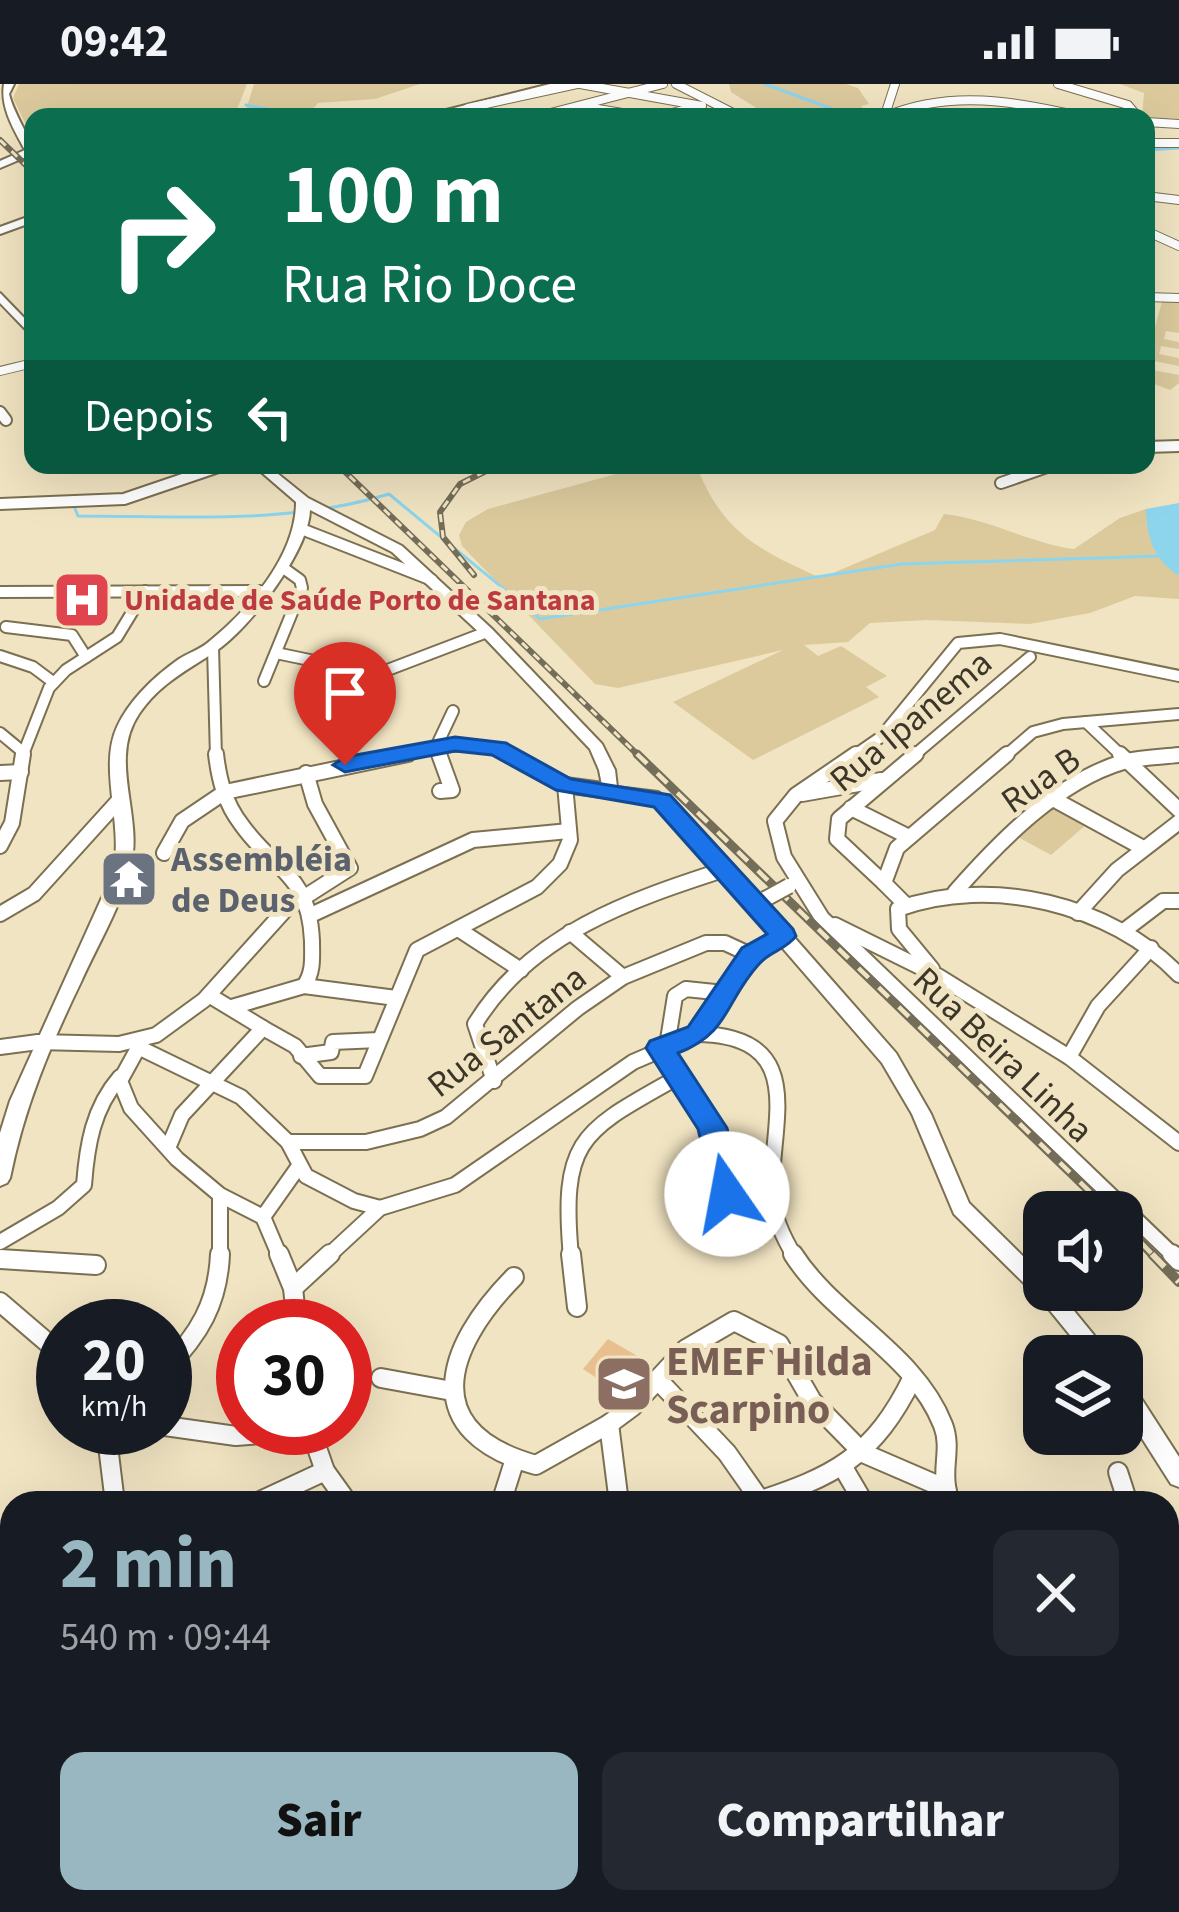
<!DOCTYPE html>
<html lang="pt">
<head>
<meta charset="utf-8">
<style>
	:root { --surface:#171b24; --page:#242831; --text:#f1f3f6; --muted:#9ea1a6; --accent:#98b7c0 }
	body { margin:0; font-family:"Source Sans 3",sans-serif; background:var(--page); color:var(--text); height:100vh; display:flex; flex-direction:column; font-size:45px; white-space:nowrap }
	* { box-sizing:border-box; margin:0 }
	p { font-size:39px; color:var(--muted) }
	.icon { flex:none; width:66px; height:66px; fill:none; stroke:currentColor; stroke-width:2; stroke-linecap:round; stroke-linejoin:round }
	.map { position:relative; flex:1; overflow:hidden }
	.drawer { position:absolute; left:0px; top:1407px; width:1179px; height:423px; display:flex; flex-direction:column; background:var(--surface); border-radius:36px 36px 0 0; box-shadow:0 12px 48px #0002 }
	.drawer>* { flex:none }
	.top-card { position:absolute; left:24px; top:24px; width:1131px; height:366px; border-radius:24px; box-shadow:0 12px 48px #0002; background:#0b6e4f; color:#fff; overflow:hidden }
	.tools { position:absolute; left:1023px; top:1107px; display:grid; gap:24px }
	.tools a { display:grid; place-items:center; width:120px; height:120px; border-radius:24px; background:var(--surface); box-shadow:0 12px 48px #0002; font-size:60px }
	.speed { position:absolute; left:36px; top:1215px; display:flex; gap:24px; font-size:60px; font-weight:700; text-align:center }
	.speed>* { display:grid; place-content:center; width:156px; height:156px; border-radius:50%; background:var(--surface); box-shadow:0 12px 48px #0002; line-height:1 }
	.speed small { font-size:30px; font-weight:400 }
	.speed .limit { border:18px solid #d22; background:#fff; color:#111 }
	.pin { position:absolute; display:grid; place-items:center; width:102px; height:102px; color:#fff; margin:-123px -51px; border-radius:50% 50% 50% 0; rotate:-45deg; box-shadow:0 0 12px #0007 }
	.pin .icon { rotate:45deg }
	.me { position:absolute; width:132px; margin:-66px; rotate:348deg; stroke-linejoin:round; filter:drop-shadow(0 0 9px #0008) }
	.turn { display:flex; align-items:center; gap:42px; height:252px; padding:0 60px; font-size:54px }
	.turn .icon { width:156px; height:156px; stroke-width:2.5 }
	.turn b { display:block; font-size:84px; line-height:102px }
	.then { display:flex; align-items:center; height:114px; padding:0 60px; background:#0003; gap:24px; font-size:45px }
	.round { display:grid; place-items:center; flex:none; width:126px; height:126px; border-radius:24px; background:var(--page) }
	.overview { display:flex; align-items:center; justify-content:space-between; height:204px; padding:0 60px }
	h1 { font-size:72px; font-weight:800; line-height:90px; color:var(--accent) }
	.primary-button { display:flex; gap:24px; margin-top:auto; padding:24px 60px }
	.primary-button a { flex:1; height:138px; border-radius:24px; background:var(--accent); color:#111; font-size:48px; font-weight:800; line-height:138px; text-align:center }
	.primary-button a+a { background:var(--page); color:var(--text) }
	.status { display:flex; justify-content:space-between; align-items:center; height:84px; padding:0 60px; background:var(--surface); direction:ltr }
	.status svg { height:33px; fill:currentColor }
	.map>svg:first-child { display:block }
	.green { fill:#dcca9d }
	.water { fill:#8dd4ed }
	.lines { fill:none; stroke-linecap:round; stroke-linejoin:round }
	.stream { stroke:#8dd4ed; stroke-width:3 }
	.building { fill:#e8c08f }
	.street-far3-casing { stroke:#7c7052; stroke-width:10 }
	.street-far2-casing { stroke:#7c7052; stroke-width:14 }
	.street-far1-casing { stroke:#7c7052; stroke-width:18 }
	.street-casing { stroke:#7c7052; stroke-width:22 }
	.secondary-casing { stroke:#7c7052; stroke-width:4 }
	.street-far3 { stroke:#fff; stroke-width:8 }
	.street-far2 { stroke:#fff; stroke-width:10 }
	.street-far1 { stroke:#fff; stroke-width:14 }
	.street { stroke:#fff; stroke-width:18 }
	.secondary { fill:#fff; fill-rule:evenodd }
	.rail-far2-casing { stroke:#746d59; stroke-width:6 }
	.rail-far1-casing { stroke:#746d59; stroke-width:9 }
	.rail-casing { stroke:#746d59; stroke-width:10 }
	.rail-far2 { stroke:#f1e4c2; stroke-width:3; stroke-dasharray:8; stroke-linecap:butt }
	.rail-far1 { stroke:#f1e4c2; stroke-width:4.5; stroke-dasharray:14; stroke-linecap:butt }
	.rail { stroke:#f1e4c2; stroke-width:6; stroke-dasharray:18; stroke-linecap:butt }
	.street-bridge-casing { stroke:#7c7052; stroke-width:18; stroke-linecap:butt }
	.street-bridge { stroke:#fff; stroke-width:14 }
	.route { fill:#1a73e8; stroke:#114b97; stroke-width:3 }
	.labels { text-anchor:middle; stroke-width:10; stroke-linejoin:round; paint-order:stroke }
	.far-health-label { font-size:30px; font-weight:bold; fill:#be3a42; stroke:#f1e4c2; text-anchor:start }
	.street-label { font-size:36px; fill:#3b3629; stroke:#f1e4c2 }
	.worship-label { font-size:36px; font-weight:bold; fill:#5b616d; stroke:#f1e4c2; text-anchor:start }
	.near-education-label { font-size:42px; font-weight:bold; fill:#785e54; stroke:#f1e4c2; text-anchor:start }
</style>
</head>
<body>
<div class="status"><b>09:42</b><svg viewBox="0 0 49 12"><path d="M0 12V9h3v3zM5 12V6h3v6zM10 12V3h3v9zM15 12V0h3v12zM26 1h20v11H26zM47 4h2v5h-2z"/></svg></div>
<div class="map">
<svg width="1179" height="1828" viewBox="0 0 1179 1828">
	<rect width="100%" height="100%" fill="#f1e4c2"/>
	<!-- green -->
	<g class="green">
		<path d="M19,0H247L234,33H33V55L13,14Z"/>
		<path d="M254,0H420L375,15L318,19L306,33H244Z"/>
		<path d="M729,0H846L858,4L869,20L861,22L872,33H731L758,25L731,8Z"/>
		<path d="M1120,0H1179V35L1142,33L1144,9Z"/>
		<path d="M1179,217V249L1166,247L1164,255L1179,258V265L1161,262L1159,270L1179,274V282L1154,277L1152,286L1179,291V299L1170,306L1146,297V274L1162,218Z"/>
		<path d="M649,381H696C723,449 758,466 821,494L935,446L944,430C990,435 1029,459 1074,465L1120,434L1146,425L1155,467L1179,492V515L1135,512L1090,529L1030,540L927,536L870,539L848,558L804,561L818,572L841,562L887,592L866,603L879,613L753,676L673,618L783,566L618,604L595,600L462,462L459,451L466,438L488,425Z"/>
		<path d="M1052,722L1087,740L1051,771L1016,752Z"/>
	</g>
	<!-- water -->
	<path class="water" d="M1179,419V492C1153,475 1147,454 1146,425Z"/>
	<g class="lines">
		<!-- stream -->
		<g class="stream">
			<path d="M765,0L854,33"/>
			<path d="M246,21L311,33"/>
			<path d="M931,33L961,26L1025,33"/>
			<path d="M1146,66L1179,64"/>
			<path d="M73,420L78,432C183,432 288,441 389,410L540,535L902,480L1162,472"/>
		</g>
	</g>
	<!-- building -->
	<path class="building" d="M608,1255L653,1281L624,1312L583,1285Z"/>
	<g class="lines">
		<!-- street-far3 casing -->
		<g class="street-far3-casing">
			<g id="street-far3">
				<path d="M580,0L702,22"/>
				<path d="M676,0L735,30"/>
				<path d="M1058,0L1128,21L1138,33"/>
				<path d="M580,22L646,33"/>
				<path d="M885,31L895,0"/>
				<path d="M454,32L468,24L577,0"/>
				<path d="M458,32L507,33"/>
				<path d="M535,33L663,0"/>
				<path d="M656,33L696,23"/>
				<path d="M884,33C950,5 1015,17 1083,33"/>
				<path d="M1146,38L1179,40"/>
				<path d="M1146,59H1179"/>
				<path d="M1146,112L1179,116"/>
				<path d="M1146,147L1179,162"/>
				<path d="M1146,213L1179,214"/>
				<path d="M0,287L33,279"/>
			</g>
		</g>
		<!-- street-far2 casing -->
		<g class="street-far2-casing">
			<g id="street-far2">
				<path d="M0,328L6,336"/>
				<path d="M1146,363L1179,362"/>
				<path d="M1001,399L1053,381"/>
				<path d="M0,420L124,415L224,381"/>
				<path d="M304,446L432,496"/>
				<path d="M0,508L260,507"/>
				<path d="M6,543L72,551L86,573"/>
				<path d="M213,563L216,673"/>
				<path d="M276,569L377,590L487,548"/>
				<path d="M0,572L33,583L53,598"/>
				<path d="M264,597L302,504L300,496L282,483"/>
				<path d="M1086,638L1123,673"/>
				<path d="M0,649L23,668"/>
				<path d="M22,673L49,604L66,586L117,553L145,507"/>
				<path d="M394,673C434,664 475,652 513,673"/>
				<path d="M440,673L436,663L453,627"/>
				<path d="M852,673L881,653L958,559L1000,555L1179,592"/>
				<path d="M912,673L1030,573"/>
				<path d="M1004,673L1033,648L1063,640L1179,630"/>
				<path d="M1157,673L1179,671"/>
			</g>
		</g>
		<!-- street-far1 casing -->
		<g class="street-far1-casing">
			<g id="street-far1">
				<path d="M216,670C219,696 225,719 241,740C275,788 309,789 312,857C312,873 314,888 304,902"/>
				<path d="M439,670L452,706L440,707"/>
				<path d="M508,670L565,701L610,707"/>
				<path d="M856,670L796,711L775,737L784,773L822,834L1175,1173"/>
				<path d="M1120,670L1179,726"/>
				<path d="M0,689L21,688"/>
				<path d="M802,710L881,696"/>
				<path d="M1057,717L1143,764"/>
				<path d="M851,724L909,753"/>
				<path d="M0,762L12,739L23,670"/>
				<path d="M164,769L182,737L225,708L408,670"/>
				<path d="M884,799L837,755L839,735L916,670"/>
				<path d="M955,808C999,758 1058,697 1123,678C1141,673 1161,673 1179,671"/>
				<path d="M906,821L884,799L897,764L1007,670"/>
				<path d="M1078,829L1117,786L1179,738"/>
				<path d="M0,830L34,810L121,714"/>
				<path d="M313,830L473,756L569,747"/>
				<path d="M835,841L938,892L1069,973L1179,1059"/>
				<path d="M458,845L521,886"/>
				<path d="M1125,846L1163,817H1179"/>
				<path d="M570,848L623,893"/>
				<path d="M932,885L899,845L898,825C991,791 1111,820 1179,891"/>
				<path d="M212,913L263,944"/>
				<path d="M232,923L304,902L396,914"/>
				<path d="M698,950C813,952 768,1045 772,1113C774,1134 784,1155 795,1173"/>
				<path d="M143,955L120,997L131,1024L177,1075L220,1111L263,1133L280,1173"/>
				<path d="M667,962L675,912L686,905L724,909"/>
				<path d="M0,963L38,958L119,960L156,951L204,916L286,825L350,784L315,720L306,689"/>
				<path d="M138,963L241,1013L288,1058L306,1092L354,1117L380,1124"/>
				<path d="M660,964L712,1044L734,1148"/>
				<path d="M301,972L331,968L333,958L379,956"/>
				<path d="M1069,973L1098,922L1151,864"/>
				<path d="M494,997L475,940C530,850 630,816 726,785"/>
				<path d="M288,1058H366L420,1045L446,1033L578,924L623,893L706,859H725L751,871"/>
				<path d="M168,1064L182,1031L263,944L295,962L320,992H365L417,866L537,803L560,780L570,756L565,701"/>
				<path d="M220,1112V1173"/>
				<path d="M263,1133L299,1082"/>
				<path d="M0,1158L58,1124L84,1101C87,1061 93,1024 120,993"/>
				<path d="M327,1173L380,1124L455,1101L633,978L698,950L751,871L783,852"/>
				<path d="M571,1173C560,1052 583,1047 680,992"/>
			</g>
		</g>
		<!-- street casing -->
		<g class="street-casing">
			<g id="street">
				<path d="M279,1170L293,1204L297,1242"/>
				<path d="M571,1170L577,1223"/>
				<path d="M793,1170C834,1234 915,1269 943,1341C952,1364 941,1385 947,1407"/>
				<path d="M1172,1170L1179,1177"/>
				<path d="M0,1175L96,1181"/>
				<path d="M514,1193C444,1264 417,1348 536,1381L609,1340L632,1323L686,1265L734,1237L779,1260L812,1317L863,1369L944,1404"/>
				<path d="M293,1204L330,1170"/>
				<path d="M0,1218L63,1272"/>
				<path d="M165,1285C199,1251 218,1219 220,1170"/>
				<path d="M381,1294L452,1307"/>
				<path d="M658,1296L727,1369L760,1416"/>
				<path d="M609,1340L619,1419"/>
				<path d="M165,1342L236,1352L311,1346"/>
				<path d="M310,1344L325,1387L348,1419"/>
				<path d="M844,1385L864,1419"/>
				<path d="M1118,1388L1128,1419"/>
				<path d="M115,1419L109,1370L118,1344"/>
				<path d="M256,1419L325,1387"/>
				<path d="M501,1419L514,1378"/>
				<path d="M752,1419C834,1393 874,1373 913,1293"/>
				<path d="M1167,1664H1179"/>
				<path d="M0,1764L12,1767"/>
				<path d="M252,1818L258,1828"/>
				<path d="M418,1818L422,1828"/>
				<path d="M554,1818L565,1828"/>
				<path d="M639,1818L661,1828"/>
				<path d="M983,1818L1006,1828"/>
				<path d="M154,1828L166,1818"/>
			</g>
		</g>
		<!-- secondary casing -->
		<g class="secondary-casing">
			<g id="secondary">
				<path d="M4,0H14L9,10C14,31 31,53 33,70L0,84V77L25,66C14,46 0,23 4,0Z"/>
				<path d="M550,0H566L435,33H418Z"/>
				<path d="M33,131V138L0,150V143Z"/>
				<path d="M0,209L33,243V253L0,219Z"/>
				<path d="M253,381H267L308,414L402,462L492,545L602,660L615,686L617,703L658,708L677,720L896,969L931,1030L969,1119L1044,1193V1206H1057L1111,1272H1087L1043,1218L954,1130L912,1030L882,979L665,728L648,717L604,711L599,686L590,665L482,551L392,468L310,426C309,467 250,544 216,567C188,586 160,599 139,630C108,676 143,731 131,781C122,821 98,860 81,898C50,962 24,1024 10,1094L7,1099L0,1102V1049L10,1017L113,789C124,741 98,684 117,643C130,615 155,592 179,575C190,568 202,565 211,556C250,524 296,471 296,418Z"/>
				<path d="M1122,1295L1130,1297L1179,1373V1403L1171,1400L1122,1323Z"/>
			</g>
		</g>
		<!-- street-far3 -->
		<use href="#street-far3" class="street-far3"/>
		<!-- street-far2 -->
		<use href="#street-far2" class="street-far2"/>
		<!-- street-far1 -->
		<use href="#street-far1" class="street-far1"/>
		<!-- street -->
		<use href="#street" class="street"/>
		<!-- secondary -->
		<use href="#secondary" class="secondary"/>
		<!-- rail-far2 casing -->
		<g class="rail-far2-casing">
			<g id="rail-far2">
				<path d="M0,56L33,88"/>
				<path d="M338,381L640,673"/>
				<path d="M474,491L443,453L440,428L460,400L498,381"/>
			</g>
		</g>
		<!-- rail-far1 casing -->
		<g class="rail-far1-casing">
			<g id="rail-far1">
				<path d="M637,670L1111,1128"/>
				<path d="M1122,1139L1155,1173"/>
			</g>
		</g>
		<!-- rail casing -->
		<g class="rail-casing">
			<path id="rail" d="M1152,1170L1179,1198"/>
		</g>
		<!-- rail-far2 -->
		<use href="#rail-far2" class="rail-far2"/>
		<!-- rail-far1 -->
		<use href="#rail-far1" class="rail-far1"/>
		<!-- rail -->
		<use href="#rail" class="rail"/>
		<!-- street-bridge casing -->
		<g class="street-bridge-casing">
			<path id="street-bridge" d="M765,815L789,802"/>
		</g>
		<!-- street-bridge -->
		<use href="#street-bridge" class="street-bridge"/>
	</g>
	<!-- route -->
	<path class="route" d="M455,653L506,659L571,695L670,711L793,845L796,852C787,865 769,868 759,880C725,917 730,949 678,969L727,1044L742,1110L738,1119H716L698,1045L646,964L650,957L688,943L742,864L767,850L654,723L556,706L492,671L455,667L345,688L333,681L345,673Z"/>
	<!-- icons -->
	<defs>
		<g id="hospital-square" transform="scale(3)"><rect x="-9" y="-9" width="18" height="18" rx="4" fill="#e0444e" stroke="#f1e4c2"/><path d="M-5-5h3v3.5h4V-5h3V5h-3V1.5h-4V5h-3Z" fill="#fff"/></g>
		<g id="temple-square" transform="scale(3)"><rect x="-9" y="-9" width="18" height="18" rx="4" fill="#6b7280" stroke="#f1e4c2"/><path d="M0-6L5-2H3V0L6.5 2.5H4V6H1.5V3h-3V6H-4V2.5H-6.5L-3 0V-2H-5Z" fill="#fff"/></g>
		<g id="school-square" transform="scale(3)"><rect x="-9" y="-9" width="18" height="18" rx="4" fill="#8d6e63" stroke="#f1e4c2"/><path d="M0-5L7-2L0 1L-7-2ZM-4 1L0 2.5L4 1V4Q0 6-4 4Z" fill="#fff"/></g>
	</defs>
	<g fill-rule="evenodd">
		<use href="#hospital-square" x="82" y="516"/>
		<use href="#temple-square" x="129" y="795"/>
		<use href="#school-square" x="624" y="1300"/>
	</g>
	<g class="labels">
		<!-- far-health labels -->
		<g class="far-health-label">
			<text x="124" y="526">Unidade de Saúde Porto de Santana</text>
		</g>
		<!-- street labels -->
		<g class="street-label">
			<text transform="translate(910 636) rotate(-40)" y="13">Rua Ipanema</text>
			<text transform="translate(1040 695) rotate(-35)" y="13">Rua B</text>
			<text transform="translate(506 946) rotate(-38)" y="13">Rua Santana</text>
			<text transform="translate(1004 970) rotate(44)" y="13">Rua Beira Linha</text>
		</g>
		<!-- worship labels -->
		<g class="worship-label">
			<text x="171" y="787">Assembléia<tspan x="171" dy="41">de Deus</tspan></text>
		</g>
		<!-- near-education labels -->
		<g class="near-education-label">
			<text x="666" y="1291">EMEF Hilda<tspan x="666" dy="48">Scarpino</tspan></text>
		</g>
	</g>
</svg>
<div class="tools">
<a><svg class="icon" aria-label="sound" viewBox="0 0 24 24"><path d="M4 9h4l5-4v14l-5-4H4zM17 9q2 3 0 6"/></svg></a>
<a><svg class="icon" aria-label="layers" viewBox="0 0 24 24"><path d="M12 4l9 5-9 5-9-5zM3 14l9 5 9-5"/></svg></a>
</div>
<div class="speed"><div>20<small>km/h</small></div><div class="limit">30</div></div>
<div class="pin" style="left:345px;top:681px;background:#d93025"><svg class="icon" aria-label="arrive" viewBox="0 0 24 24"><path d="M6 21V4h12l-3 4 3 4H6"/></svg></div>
<svg class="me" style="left:727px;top:1110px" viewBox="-20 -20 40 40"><circle r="19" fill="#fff"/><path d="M0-13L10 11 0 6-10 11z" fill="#1a73e8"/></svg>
<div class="top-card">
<div class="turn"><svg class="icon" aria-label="right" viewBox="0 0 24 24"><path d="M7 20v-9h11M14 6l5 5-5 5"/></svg><div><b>100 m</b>Rua Rio Doce</div></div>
<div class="then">Depois<svg class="icon" aria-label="left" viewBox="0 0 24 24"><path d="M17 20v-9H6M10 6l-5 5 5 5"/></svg></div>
</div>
<section class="drawer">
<div class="overview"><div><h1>2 min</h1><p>540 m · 09:44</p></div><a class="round"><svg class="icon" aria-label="close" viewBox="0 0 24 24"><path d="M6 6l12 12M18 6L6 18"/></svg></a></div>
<div class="primary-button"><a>Sair</a><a>Compartilhar</a></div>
</section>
</div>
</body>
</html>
